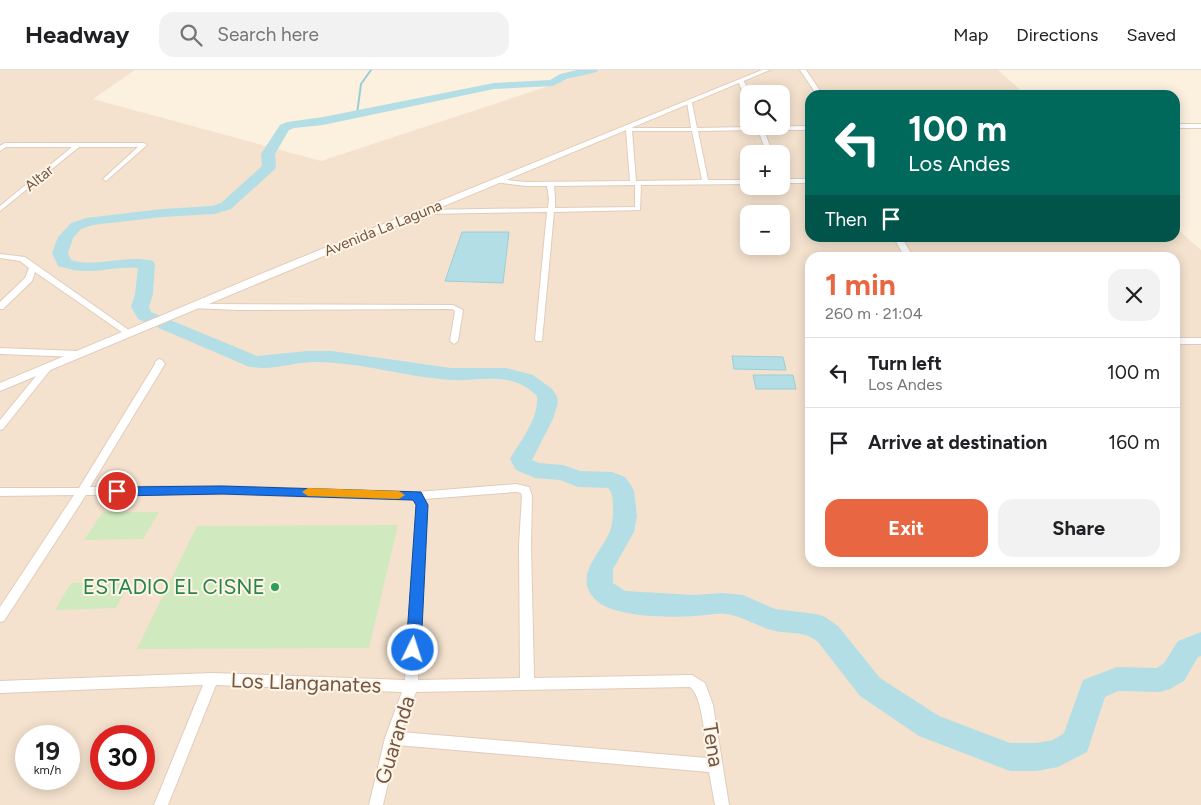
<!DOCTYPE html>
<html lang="en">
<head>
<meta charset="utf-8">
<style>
	:root { --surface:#fff; --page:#f2f2f2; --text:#202124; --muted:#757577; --line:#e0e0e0; --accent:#e86642 }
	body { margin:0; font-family:Figtree,sans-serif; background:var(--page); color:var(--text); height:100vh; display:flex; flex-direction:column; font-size:19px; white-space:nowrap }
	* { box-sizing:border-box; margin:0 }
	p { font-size:16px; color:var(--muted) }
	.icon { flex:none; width:28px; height:28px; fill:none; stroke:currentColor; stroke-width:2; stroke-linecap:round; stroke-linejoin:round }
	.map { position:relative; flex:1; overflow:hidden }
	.drawer { position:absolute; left:805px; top:182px; width:375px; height:315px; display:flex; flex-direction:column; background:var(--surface); border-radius:15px; box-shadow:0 2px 12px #0003 }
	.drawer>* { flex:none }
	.top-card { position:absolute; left:805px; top:20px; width:375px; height:152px; border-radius:15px; box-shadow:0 2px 12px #0003; background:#00695c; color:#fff; overflow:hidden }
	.fabs { position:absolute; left:740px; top:15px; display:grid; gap:10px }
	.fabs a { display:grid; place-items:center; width:50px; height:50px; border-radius:10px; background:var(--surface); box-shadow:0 2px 12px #0003; font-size:25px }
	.speed { position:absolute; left:15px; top:655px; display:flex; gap:10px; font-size:25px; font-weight:700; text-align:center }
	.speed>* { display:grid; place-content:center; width:65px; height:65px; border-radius:50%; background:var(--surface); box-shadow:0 2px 12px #0003; line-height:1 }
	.speed small { font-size:12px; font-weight:400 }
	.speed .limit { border:8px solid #d22; background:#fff; color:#111 }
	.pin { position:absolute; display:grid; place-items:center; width:42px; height:42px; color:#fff; margin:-21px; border:2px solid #fff; border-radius:50%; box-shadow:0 1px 5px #0007 }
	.me { position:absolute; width:55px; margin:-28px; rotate:4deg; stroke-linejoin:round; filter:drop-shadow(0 0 4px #0008) }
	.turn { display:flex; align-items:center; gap:18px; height:105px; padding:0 20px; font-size:22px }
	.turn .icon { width:65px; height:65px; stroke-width:2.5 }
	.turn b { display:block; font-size:35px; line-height:42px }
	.then { display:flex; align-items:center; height:48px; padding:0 20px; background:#0003; gap:10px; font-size:19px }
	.round { display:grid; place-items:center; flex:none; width:52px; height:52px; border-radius:15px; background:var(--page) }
	.head { display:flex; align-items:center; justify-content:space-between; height:85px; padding:0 20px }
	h1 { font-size:30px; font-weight:700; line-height:38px; color:var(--accent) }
	.button { display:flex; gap:10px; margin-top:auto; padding:10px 20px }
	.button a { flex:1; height:58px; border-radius:15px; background:var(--accent); color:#fff; font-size:20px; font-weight:700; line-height:58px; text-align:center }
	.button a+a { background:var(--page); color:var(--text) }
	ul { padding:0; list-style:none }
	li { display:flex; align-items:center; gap:15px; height:70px; padding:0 20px; border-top:1px solid var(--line) }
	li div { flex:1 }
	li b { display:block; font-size:19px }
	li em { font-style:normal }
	header { display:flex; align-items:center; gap:30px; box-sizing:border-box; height:70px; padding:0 25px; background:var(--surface); border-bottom:1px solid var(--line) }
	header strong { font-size:24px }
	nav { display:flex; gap:28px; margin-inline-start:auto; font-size:18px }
	.search { width:350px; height:45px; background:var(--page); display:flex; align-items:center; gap:12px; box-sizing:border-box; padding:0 18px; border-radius:15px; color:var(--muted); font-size:19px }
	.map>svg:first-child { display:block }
	.residential { fill:#f4e2ce; fill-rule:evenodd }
	.green { fill:#d0e9be }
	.water { fill:#b4dee5; stroke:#9aced7 }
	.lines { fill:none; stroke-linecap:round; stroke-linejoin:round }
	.stream { stroke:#9aced7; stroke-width:2 }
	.river { fill:#b4dee5; fill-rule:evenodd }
	.minor-casing { stroke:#e0ccbb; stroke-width:2 }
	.tertiary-casing { stroke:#e0ccbb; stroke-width:2 }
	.minor { fill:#fff; fill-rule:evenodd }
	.tertiary { fill:#fff; fill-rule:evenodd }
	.route { fill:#1a73e8; stroke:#114b97 }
	.slow { fill:#f59e0b }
	.leisure-dot { fill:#2e9e5b; stroke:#fff5e5; stroke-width:2 }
	.labels { text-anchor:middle; stroke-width:4; stroke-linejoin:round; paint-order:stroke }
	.far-street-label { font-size:15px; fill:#725647; stroke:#fff5e5 }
	.near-leisure-label { font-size:21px; fill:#27864d; stroke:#fff5e5; text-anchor:end }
	.near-street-label { font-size:21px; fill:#725647; stroke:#fff5e5 }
</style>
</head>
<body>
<header>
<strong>Headway</strong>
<div class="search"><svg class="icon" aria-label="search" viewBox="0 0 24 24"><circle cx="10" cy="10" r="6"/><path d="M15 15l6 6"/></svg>Search here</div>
<nav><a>Map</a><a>Directions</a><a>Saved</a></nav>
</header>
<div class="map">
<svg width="1201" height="735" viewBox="0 0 1201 735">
	<rect width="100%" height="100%" fill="#fcf1df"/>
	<!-- residential -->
	<path class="residential" d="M0,0H135L93,29L321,91L597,0H998L1026,25H810V168H1175V157L1201,180V735H0ZM749,24H781V56H749ZM749,84H781V116H749ZM749,144H781V176H749ZM810,188H1175V492H810ZM26,666H69V709H26ZM101,666H144V709H101Z"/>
	<!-- green -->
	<g class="green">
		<path d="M103,442H159L143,469L84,470Z"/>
		<path d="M398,455L369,578L137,579L197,456Z"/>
		<path d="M130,511L116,538L55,540L71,513Z"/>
	</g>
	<!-- water -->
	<g class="water">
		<path d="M462,162H509L503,213L445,211Z"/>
		<path d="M732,286L783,287L786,300L734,299Z"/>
		<path d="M753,305H793L796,319H756Z"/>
	</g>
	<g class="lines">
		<!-- stream -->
		<path class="stream" d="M357,44L361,14L371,0"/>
		<!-- river -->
		<path class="river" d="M577,0H598L597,2L567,9L553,16L494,19L323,55L294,58L289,60L275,84L276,97L274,100L231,139L214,144L162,147L93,155L81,159L73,168L68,183L71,190C98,198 125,184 153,191L155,194L153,224L149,237L151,242L257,286L307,281H332L451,298H506L533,305L552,319L557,326L558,333L553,349L532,390L539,393L563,395L580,401L612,402L625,407L631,415L634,421L637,446L634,462L613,499V513L625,521L694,525L722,523L743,525L775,539L816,544L825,547L838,556L880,608L939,646L1010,673H1037L1053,670L1064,663L1083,610L1117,597L1157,598L1164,593L1178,571L1201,562V586L1198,587L1184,611L1170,619L1160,622L1118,621L1105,627L1087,682L1058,697L1037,701H1010L919,666L860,626L818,572C805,561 792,564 775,561C758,557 743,546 725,544C715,543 705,546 695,546C671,548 617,547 598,532C570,508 601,484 610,461C613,453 613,444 613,435C612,428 613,423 608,418L578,417L560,410L535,408L516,400L510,389C521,370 539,349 537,326C530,319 521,313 511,311C492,306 471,311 451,310C405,307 361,292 315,292C293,292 270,302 247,296L138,249L131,237L135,224L138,198C107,196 92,207 58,196L52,183L58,167L71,153L86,148L162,139L212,136L221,133L262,96L261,84L280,55L287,52L323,47L494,13L550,10L560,4Z"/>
		<!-- minor casing -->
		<g class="minor-casing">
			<g id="minor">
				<path d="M741,9C748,14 749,24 749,32L746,30L738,11Z"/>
				<path d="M687,32L692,33L697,58L810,56V60H764L773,84H767L758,60L698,61L708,110H749V114L641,115L640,140L554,142L542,271H536L535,269L547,142L422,144L419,142L422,140L548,138L549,128L547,116H526L495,112L494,111L497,109L526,112L630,111L626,60L623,59V57L635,58H691ZM632,61H692L702,110L636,111ZM635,115V137L555,138V128L554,116Z"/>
				<rect x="1175" y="54" width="26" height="4"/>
				<path d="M5,73H144L147,75L106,111L103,109L104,108L138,77H79L0,141V136L72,77H6L0,81V76Z"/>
				<rect x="781" y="109" width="29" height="4"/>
				<path d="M0,184L25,187L133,263L132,265H126L35,202L32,211L3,239H0V232L25,208L29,198L20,191L0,188Z"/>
				<path d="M190,234L453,235L463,240L458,271L454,274L450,271L455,241L452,239L237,240L193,238L189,236Z"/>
				<path d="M0,278L78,281L82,284L78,287L0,284Z"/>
				<path d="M159,289L162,290L165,294L90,417L222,416L417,422L516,414L529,417L532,426L531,475L534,608L692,605L705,613L713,635L729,735H715L709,702L397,675L383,735H369L385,668L402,622L216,615L168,735H154L203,615L0,623V611L212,603L405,610L417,435L414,430L222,424L86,425L4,551L0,552V537L74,425L0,426V418H79L155,294V292ZM516,422L521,423L522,426L519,475L520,608L418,610L427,435L424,429ZM690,617C703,627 705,671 707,688L401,662L416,622Z"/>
				<path d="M48,294L53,297L51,299L3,359L0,360V350L45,295Z"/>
			</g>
		</g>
		<!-- tertiary casing -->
		<g class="tertiary-casing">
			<g id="tertiary">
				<path d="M762,0H770L0,321V313L268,201Z"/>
				<path d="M800,0H806L823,25H817Z"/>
				<path d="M894,168H902L914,188H905Z"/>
				<rect x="1175" y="268" width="26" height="6"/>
			</g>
		</g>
		<!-- minor -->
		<use href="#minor" class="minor"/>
		<!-- tertiary -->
		<use href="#tertiary" class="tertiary"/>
	</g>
	<!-- route -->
	<path class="route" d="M222,416L421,422L428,435L421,580L419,584L413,586L408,584L406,580L416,435L413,430L222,424L117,426L111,421L117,417Z"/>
	<!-- slow -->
	<path class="slow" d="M308,418L399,421L405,425L399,429L308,426L302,422Z"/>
	<!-- markers -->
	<circle class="leisure-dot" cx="275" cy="517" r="5"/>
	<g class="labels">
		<!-- far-street labels -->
		<g class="far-street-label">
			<text transform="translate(39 108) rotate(-39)" y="5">Altar</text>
			<text transform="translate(383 158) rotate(-22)" y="5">Avenida La Laguna</text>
		</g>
		<!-- near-leisure labels -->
		<g class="near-leisure-label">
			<text x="265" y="524">ESTADIO EL CISNE</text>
		</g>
		<!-- near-street labels -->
		<g class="near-street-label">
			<text transform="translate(306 613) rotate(2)" y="7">Los Llanganates</text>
			<text transform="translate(395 670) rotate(-73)" y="7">Guaranda</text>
			<text transform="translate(713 675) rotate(81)" y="7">Tena</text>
		</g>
	</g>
</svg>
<div class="fabs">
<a><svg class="icon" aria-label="search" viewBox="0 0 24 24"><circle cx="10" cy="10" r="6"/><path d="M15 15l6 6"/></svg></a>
<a>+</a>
<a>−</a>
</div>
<div class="speed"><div>19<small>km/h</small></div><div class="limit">30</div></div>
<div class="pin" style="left:117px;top:421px;background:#d93025"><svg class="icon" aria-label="arrive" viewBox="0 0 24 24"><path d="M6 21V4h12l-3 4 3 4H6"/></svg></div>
<svg class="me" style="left:413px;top:580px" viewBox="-20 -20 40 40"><circle r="17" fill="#1a73e8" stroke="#fff" stroke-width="3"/><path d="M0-11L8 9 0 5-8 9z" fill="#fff"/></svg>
<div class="top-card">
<div class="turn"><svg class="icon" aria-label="left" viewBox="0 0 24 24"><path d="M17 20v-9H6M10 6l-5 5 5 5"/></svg><div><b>100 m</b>Los Andes</div></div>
<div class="then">Then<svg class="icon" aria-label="arrive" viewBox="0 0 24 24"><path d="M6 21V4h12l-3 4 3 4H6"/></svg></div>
</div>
<section class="drawer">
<div class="head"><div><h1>1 min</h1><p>260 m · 21:04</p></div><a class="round"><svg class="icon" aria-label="close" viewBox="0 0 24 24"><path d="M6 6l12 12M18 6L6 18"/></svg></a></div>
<ul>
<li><svg class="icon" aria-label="left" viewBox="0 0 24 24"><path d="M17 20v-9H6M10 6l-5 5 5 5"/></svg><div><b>Turn left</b><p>Los Andes</p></div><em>100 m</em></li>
<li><svg class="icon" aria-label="arrive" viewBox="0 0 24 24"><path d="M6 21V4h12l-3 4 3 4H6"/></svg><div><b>Arrive at destination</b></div><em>160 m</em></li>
</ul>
<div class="button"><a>Exit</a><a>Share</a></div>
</section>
</div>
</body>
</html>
